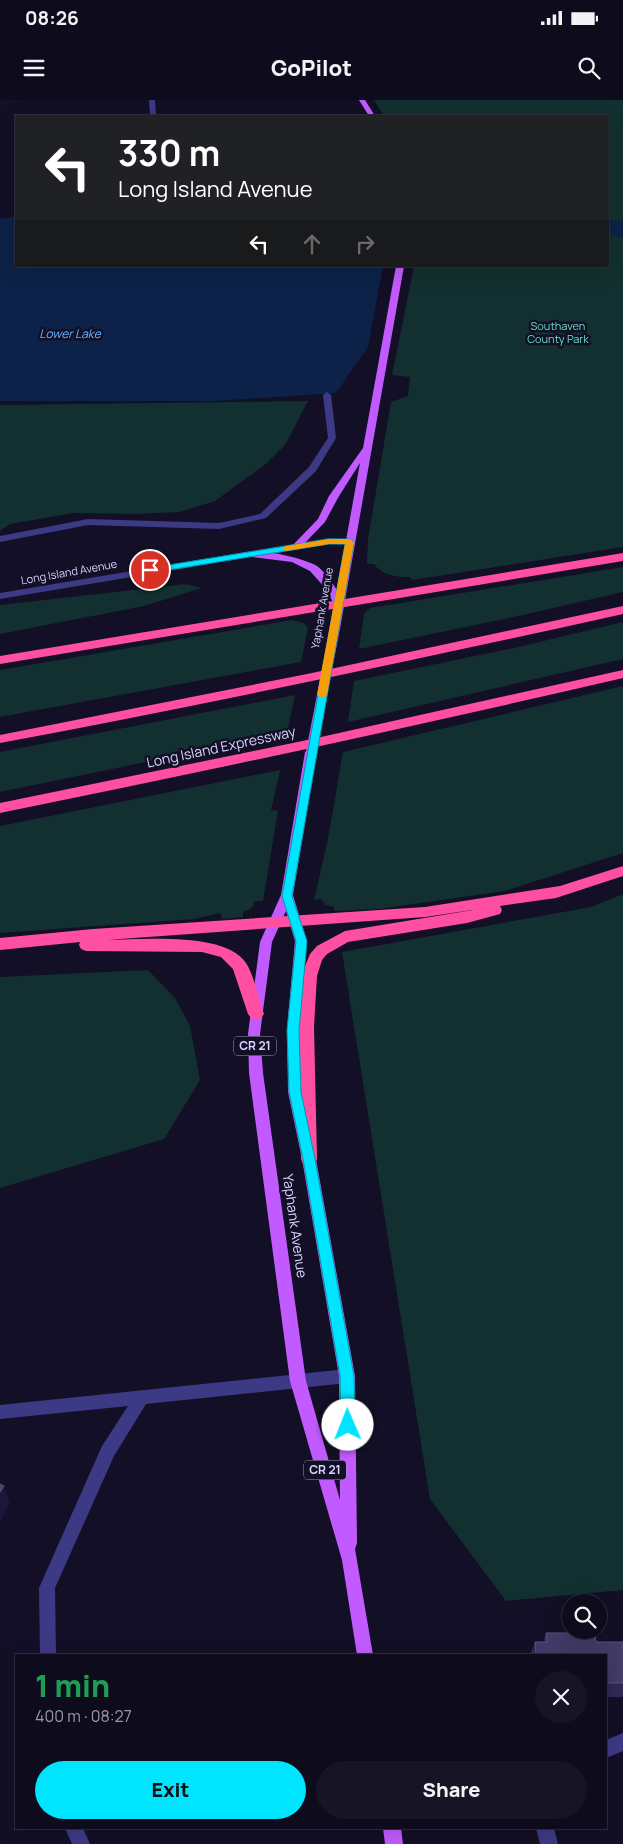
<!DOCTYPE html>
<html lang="en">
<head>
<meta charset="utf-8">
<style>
	:root { --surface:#0e0b1c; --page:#171425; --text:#f1f3f6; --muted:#9b9ba3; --line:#2e2b3b; --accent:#00e5ff }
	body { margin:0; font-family:Manrope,sans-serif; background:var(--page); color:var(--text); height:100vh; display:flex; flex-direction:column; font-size:19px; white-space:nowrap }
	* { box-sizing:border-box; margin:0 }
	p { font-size:16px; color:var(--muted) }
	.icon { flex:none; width:28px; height:28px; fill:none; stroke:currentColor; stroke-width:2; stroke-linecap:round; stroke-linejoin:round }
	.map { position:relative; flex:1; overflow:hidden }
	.details { position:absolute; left:15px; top:1554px; width:592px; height:175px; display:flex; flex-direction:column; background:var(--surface); border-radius:0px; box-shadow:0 5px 20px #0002,0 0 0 1px var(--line) }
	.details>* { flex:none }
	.guide { position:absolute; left:15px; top:15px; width:594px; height:152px; border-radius:0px; box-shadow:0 5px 20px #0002,0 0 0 1px var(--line); background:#202124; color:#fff; overflow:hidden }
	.fabs { position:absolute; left:562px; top:1494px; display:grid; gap:10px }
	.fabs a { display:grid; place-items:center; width:45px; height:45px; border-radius:50%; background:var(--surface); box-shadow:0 5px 20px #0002,0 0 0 1px var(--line); font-size:25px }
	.pin { position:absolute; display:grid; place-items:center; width:42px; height:42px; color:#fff; margin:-21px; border:2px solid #fff; border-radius:50%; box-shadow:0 1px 5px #0007 }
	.me { position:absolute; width:55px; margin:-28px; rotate:359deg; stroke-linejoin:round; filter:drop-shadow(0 0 4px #0008) }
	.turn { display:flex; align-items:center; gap:18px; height:105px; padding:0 20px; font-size:22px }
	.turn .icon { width:65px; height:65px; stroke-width:2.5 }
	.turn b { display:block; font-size:35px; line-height:42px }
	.lanes { display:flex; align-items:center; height:48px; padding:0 20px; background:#0003; justify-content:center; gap:25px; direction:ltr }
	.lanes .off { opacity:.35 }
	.round { display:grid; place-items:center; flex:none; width:52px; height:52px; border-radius:26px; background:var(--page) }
	.headline { display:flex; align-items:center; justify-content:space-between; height:85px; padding:0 20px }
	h1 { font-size:30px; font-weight:800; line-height:38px; color:#1e9e55 }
	.cta { display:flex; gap:10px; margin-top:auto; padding:10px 20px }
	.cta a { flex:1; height:58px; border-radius:30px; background:var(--accent); color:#111; font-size:20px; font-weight:800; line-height:58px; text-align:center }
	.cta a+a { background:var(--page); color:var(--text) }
	.status { display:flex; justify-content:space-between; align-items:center; height:35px; padding:0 25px; background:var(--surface); direction:ltr }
	.status svg { height:14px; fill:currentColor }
	header { display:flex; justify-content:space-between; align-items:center; height:65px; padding:0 20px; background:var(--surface); font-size:22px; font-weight:800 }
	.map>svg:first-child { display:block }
	.green { fill:#12302f }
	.water { fill:#0c2248 }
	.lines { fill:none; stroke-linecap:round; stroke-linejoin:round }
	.river { fill:#0c2248; fill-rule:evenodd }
	.minor { fill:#3d3a85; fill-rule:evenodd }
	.major { fill:#c25bff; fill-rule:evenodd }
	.highway { fill:#ff4fa3; fill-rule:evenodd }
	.major-bridge { stroke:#c25bff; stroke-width:10 }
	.wall { fill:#312854 }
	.shaded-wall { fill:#1d163a }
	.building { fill:#433a66; stroke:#5a527e }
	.route { fill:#00e5ff; stroke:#0095a6 }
	.slow { fill:#f59e0b }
	.labels { text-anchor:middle; stroke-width:5; stroke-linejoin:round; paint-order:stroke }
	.far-park-label { font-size:11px; fill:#5fe0c0; stroke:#130f26 }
	.far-street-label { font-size:11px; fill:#d9d4ff; stroke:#130f26 }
	.far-water-label { font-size:12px; font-style:italic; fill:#62b6ff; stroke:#130f26 }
	.shield { fill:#130f26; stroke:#9e99be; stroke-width:1 }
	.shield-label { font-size:12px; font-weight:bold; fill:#d9d4ff }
	.street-label { font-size:14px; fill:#d9d4ff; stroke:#130f26 }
</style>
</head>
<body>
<div class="status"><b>08:26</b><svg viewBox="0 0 49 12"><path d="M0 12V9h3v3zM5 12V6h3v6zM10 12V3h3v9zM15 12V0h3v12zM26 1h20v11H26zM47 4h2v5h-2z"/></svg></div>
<header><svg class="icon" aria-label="menu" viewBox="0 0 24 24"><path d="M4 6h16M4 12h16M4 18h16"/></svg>GoPilot<svg class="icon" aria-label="search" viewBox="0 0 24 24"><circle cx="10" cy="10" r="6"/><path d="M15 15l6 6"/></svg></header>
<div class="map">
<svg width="623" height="1744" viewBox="0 0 623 1744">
	<rect width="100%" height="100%" fill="#130f26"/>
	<!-- green -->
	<g class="green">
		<path d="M374,0H623V447L412,480L410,477C396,477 383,476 374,464H367L368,439L391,302L408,296L410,277L392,275L414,166H608V16H384Z"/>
		<path d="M308,301L285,345L266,364L215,401L179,412L138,414L73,413L10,424L0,431V305Z"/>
		<path d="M623,467V492L523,515L359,549L364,514L370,508Z"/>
		<path d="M186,484L202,488L144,506L0,534V505Z"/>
		<path d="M292,520L304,523L308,528L301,562L0,617V570Z"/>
		<path d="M623,522V559L348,622L354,581L514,548Z"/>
		<path d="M623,586V753L505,791L378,809L334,811V807L325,805L321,799L314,800L328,739L343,652Z"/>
		<path d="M295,595L287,633L0,692V652Z"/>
		<path d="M280,670L271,711L278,710L263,801H255L252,808L243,812V817L222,819L220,813L194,819L0,833V726Z"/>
		<path d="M623,794V1490L506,1501L430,1399L342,852L591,807Z"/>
		<path d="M148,870L175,898L190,926L200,980L164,1039L0,1088V877Z"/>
	</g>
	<!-- water -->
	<path class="water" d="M16,116V166H383L368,247L336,293L216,301H0V119Z"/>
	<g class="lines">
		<!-- river -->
		<path class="river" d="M608,120L623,121V137L608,136Z"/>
		<!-- minor -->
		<g class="minor">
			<path d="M149,0H155L156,16H150Z"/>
			<path d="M327,292L331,295L336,338L316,371L266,418L219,429L88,425L0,442V436L88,419L219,423L260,414L309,367L328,338L323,295Z"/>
			<path d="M329,438L349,439L354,442L349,445L329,444L0,499V493Z"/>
			<path d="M347,1269L352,1271L355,1276L352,1281L347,1283L146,1304L114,1356L55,1488L56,1555H40L39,1488L102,1346L128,1306L0,1319V1305Z"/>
			<path d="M623,1633V1651L606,1658V1640Z"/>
			<path d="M65,1728H83L90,1744H72Z"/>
			<path d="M536,1728H554L558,1744H540Z"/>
		</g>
		<!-- major -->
		<g class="major">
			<path d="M359,0H365L375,16H369Z"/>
			<path d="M396,166H404L341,523L336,526L331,523L334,504L326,489L310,471L292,462L251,457L246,454C256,446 306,459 317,466C325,472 332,482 337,490L360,363L339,396L325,422L299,449H293L291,447L318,419L329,396L363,348Z"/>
			<path d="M311,648L317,652L293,795L307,841L299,930L302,992L316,1059L355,1276L357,1443L355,1449L373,1555H357L342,1460L290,1281L249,973L248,934L260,842L281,795L305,652ZM286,811L295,841L287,930L288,992L302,1059L339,1276L340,1400L306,1281L263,973L260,934L272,842Z"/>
			<path d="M383,1728H401L403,1744H385Z"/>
		</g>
		<!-- highway -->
		<g class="highway">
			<path d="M623,453V461L0,564V556Z"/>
			<path d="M623,506V514C416,560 208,604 0,643V635L312,573Z"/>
			<path d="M623,570V578C416,626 208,671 0,713V703L312,639Z"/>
			<path d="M623,766V776L556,798L500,806L502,810L500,814L467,823L348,842L327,854L322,860L317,876L314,927L317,1059L315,1064L309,1066L303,1064L301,1059L298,927L301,876L310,854L317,846L345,831L479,809L425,817L106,840C142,840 224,831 246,863C254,875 259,900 264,914L261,918L256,920L251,918L248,914L233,869L221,857L202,852L86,851L81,849L79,845L80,842L0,850V838L93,829L425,807L560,786Z"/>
		</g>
		<!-- major-bridge -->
		<path class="major-bridge" d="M311,652L336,523"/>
	</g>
	<!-- wall -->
	<path class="wall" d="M546,1533L596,1542H623V1597H606V1555H530L535,1542H543Z"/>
	<!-- shaded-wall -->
	<path class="shaded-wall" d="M4,1386L10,1403L0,1422V1392Z"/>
	<!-- building -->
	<g class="building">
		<path d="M0,1384L4,1386L0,1392Z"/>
		<path d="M546,1533H595L596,1542H623V1583H606V1555H536L535,1542H547Z"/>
	</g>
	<!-- route -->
	<path class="route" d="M329,439H350L354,442L292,796L307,841L299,930L301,992L315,1059L354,1276L355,1325L353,1330L348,1332L343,1330L341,1325L340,1276L303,1059L289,992L287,930L296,841L282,796L345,444H329L150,473L146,470L150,468Z"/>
	<!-- slow -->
	<path class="slow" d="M329,439H350L354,442L327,595L322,598L317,595L345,444H329L286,451L282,448L286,446Z"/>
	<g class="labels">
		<!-- far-park labels -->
		<g class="far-park-label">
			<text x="558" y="230">Southaven<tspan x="558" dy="13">County Park</tspan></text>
		</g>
		<!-- far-street labels -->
		<g class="far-street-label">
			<text transform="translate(69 472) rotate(-10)" y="4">Long Island Avenue</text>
			<text transform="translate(322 508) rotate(-80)" y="4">Yaphank Avenue</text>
		</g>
		<!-- far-water labels -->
		<g class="far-water-label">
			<text x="70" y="238">Lower Lake</text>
		</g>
		<!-- shield labels -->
		<g class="shield">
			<rect x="234" y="936.5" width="42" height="19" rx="4"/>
			<rect x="304" y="1360.5" width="42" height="19" rx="4"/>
		</g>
		<g class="shield-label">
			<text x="255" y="950">CR 21</text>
			<text x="325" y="1374">CR 21</text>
		</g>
		<!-- street labels -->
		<g class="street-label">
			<text transform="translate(221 647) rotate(-12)" y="5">Long Island Expressway</text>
			<text transform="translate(295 1126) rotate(82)" y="5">Yaphank Avenue</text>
		</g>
	</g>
</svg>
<div class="fabs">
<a><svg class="icon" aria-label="search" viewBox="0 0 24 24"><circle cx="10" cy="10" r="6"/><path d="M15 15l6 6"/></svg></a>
</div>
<div class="pin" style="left:150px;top:470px;background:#d93025"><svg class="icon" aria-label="arrive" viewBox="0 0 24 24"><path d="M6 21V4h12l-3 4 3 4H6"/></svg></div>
<svg class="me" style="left:348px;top:1325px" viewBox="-20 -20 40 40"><circle r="19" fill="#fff"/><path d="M0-13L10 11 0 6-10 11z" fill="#00e5ff"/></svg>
<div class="guide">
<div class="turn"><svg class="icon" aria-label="left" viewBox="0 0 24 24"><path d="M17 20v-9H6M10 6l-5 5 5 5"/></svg><div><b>330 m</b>Long Island Avenue</div></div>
<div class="lanes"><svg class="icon" aria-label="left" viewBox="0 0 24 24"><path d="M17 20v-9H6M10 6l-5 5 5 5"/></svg><svg class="icon off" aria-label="ahead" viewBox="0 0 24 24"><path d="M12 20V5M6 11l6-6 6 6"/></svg><svg class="icon off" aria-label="right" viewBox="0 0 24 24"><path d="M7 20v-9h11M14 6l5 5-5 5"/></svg></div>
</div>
<section class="details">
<div class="headline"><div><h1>1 min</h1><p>400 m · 08:27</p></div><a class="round"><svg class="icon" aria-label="close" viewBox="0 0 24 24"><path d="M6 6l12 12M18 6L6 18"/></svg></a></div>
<div class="cta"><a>Exit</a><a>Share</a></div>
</section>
</div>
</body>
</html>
